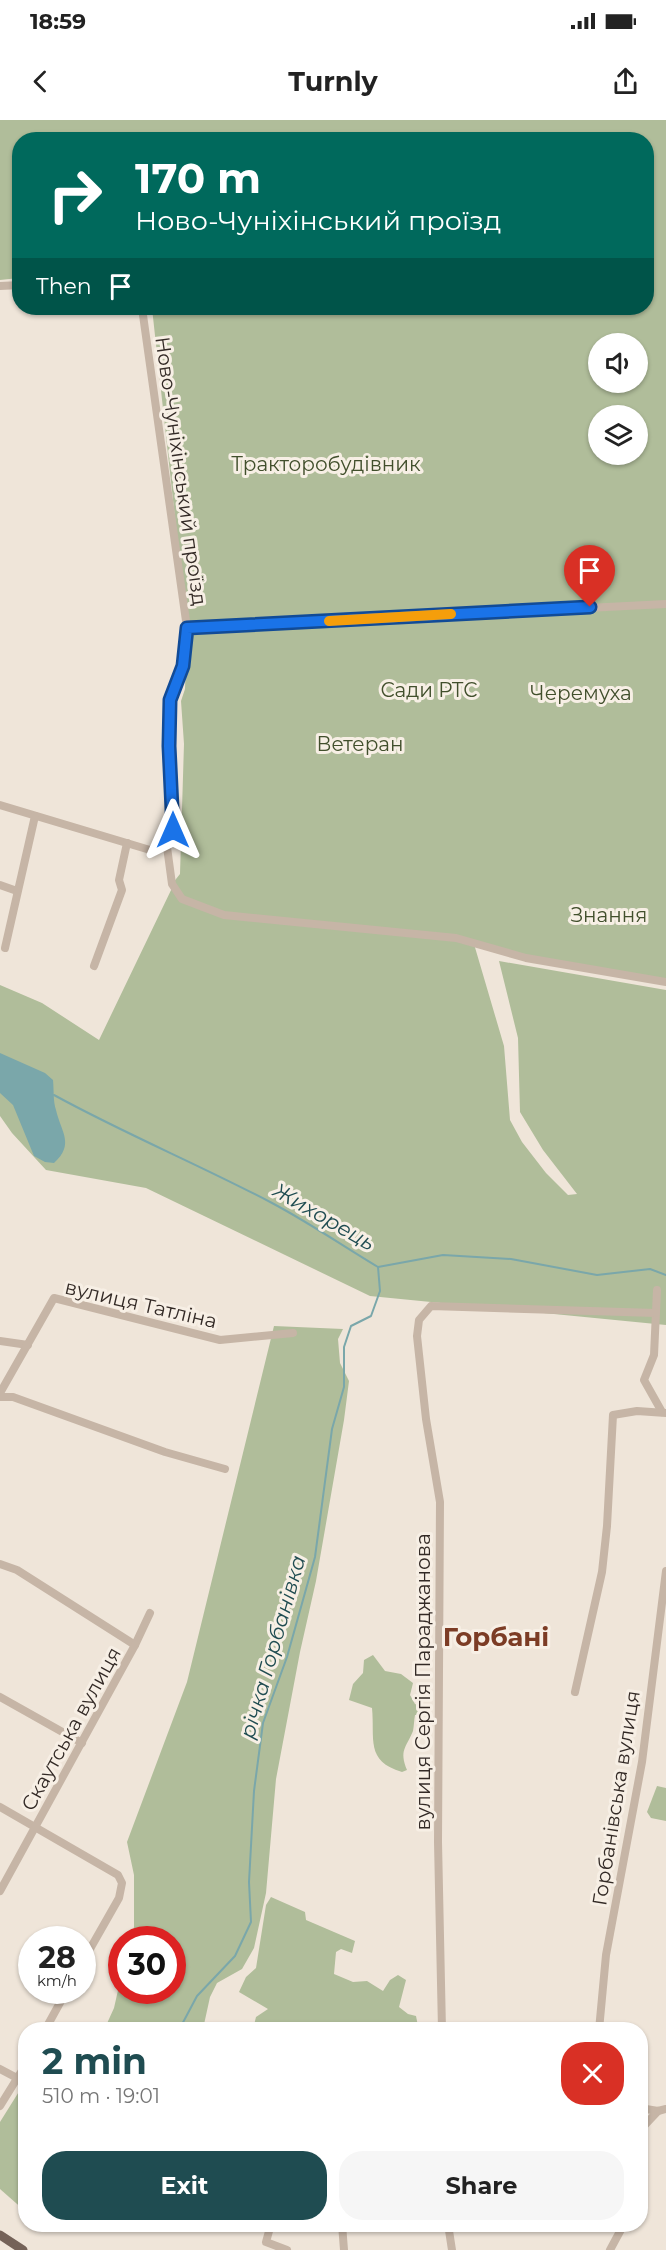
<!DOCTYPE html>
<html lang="en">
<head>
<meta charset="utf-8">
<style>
	:root { --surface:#fff; --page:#f6f6f6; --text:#222; --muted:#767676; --accent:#1f4c51 }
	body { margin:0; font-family:Montserrat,sans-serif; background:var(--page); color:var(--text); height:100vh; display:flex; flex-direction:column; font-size:22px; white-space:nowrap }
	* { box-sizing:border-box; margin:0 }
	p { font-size:20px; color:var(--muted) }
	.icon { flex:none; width:33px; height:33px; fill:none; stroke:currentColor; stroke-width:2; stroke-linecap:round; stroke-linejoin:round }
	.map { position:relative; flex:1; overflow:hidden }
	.details { position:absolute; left:18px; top:1902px; width:630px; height:210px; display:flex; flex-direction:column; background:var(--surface); border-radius:24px; box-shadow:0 2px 4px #0004 }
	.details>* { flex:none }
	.banner { position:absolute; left:12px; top:12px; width:642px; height:183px; border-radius:24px; box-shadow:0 2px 4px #0004; background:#00695c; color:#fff; overflow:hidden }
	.buttons { position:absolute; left:588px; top:213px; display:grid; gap:12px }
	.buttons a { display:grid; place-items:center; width:60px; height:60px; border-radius:50%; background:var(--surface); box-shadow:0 2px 4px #0004; font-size:30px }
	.speed { position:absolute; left:18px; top:1806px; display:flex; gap:12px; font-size:30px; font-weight:700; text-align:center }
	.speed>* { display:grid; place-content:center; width:78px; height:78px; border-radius:50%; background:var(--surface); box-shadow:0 2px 4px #0004; line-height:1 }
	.speed small { font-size:15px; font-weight:400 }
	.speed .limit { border:9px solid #d22; background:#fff; color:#111 }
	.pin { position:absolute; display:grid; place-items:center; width:51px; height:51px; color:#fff; margin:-62px -26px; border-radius:50% 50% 50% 0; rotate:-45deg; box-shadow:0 0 6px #0007 }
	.pin .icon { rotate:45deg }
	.me { position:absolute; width:66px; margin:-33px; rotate:0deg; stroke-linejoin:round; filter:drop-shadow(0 0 4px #0008) }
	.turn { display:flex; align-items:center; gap:21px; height:126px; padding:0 24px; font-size:27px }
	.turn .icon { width:78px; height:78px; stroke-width:2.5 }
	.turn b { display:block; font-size:42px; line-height:51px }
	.then { display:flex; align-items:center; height:57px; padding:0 24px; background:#0003; gap:12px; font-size:22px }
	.round { display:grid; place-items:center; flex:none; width:63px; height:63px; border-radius:24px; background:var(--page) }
	.summary { display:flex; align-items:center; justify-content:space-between; height:102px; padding:0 24px }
	h1 { font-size:36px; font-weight:700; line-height:45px; color:var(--accent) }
	.cta { display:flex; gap:12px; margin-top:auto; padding:12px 24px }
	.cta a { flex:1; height:69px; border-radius:24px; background:var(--accent); color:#fff; font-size:24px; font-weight:700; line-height:69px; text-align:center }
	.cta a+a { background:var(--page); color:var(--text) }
	.status { display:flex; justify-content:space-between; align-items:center; height:42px; padding:0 30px; background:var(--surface); direction:ltr }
	.status svg { height:16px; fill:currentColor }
	header { display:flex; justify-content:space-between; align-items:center; height:78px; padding:0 24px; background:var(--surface); font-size:27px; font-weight:700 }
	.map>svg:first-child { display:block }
	.green { fill:#b0bd9a; fill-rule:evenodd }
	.water { fill:#7aa7aa }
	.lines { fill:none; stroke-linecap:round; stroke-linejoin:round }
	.stream { stroke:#7aa7aa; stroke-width:2 }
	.minor { stroke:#c6b5a6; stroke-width:8 }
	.major { stroke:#746258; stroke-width:9 }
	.route-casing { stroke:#114b97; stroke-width:15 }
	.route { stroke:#1a73e8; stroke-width:10 }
	.slow { stroke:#f59e0b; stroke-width:10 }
	.labels { text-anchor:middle; stroke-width:6; stroke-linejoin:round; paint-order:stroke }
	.park-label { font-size:20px; fill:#414f2c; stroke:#f7efe5 }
	.street-label { font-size:20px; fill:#332a26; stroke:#f7efe5 }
	.water-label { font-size:21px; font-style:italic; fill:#1f4c51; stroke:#f7efe5 }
	.district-label { font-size:26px; font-weight:bold; fill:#7c3c25; stroke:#f7efe5 }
</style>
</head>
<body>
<div class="status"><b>18:59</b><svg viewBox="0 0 49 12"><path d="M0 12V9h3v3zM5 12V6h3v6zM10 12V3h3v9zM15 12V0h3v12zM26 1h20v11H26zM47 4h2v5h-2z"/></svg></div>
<header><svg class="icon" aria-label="back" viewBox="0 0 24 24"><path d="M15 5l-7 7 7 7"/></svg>Turnly<svg class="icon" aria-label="share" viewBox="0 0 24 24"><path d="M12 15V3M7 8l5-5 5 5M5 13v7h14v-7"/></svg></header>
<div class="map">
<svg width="666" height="2130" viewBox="0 0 666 2130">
	<rect width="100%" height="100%" fill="#efe5d9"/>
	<!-- green -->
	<g class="green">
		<path d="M0,0H666V860L548,841L474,824L504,926L510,1000L522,1022L546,1053L568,1075L577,1074L543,1030L520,992L518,918L499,841L666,870V1205L370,1176L146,1068L46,1050L12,1013L0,996V865L42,883L99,920L173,766L172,764L180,754L184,624L181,581L185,569L187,508L152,188H646V20H20L19,158L0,160ZM598,224H638V262H598ZM598,296H638V334H598Z"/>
		<path d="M274,1206L343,1209L338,1219L340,1243L349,1261L344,1300L316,1461L300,1532L276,1659L266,1773L254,1828L242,1849L217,1863L210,1877L203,1909L104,1910L114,1888L121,1857L122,1870H172V1820L131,1819L134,1807V1755L127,1722L187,1562Z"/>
		<path d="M373,1535L385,1551L401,1554L413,1563L410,1575L415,1584L430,1590L427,1595H415C414,1600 414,1606 413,1611C406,1628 399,1630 407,1650L402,1652C365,1641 375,1619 372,1588L349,1580L353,1564L363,1553L364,1540Z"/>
		<path d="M657,1666L666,1668V1701L651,1698L647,1692Z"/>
		<path d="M271,1777L305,1792L306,1800L355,1821L352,1833L341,1829L336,1832L334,1854L353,1862L367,1861L383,1871L390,1860L398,1855L406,1860L399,1887L408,1894L416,1896L418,1906L426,1909H253L256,1897L268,1889L239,1872L246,1857L256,1848L266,1785Z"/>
		<path d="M25,1962L26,2091H25L0,2069V2002Z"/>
	</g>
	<!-- water -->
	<path class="water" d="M0,933L45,953L53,960C54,970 53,981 56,990C61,1012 75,1024 54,1043L45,1042L34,1036L13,985L0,973Z"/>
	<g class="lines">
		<!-- stream -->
		<g class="stream">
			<path d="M54,975C125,1014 200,1045 272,1083C308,1102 343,1126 378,1147L443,1135L511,1139L597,1155L650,1149L666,1155"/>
			<path d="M179,1910L197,1876L235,1836L251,1802L249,1762L254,1671L263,1603L287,1537L315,1437L332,1309L344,1267V1227L351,1206L371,1196L380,1171L378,1147"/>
			<path d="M22,2082L26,2081"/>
		</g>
		<!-- minor -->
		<g class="minor">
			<path d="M0,166L20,165"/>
			<path d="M187,508L666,484"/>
			<path d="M0,685L150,730L167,727L173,710L169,626L170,580L183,546L187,508L142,188"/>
			<path d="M167,727L172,764L182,779L224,795L456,818L526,838L666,862"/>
			<path d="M0,765L17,771"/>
			<path d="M5,828L35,696"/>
			<path d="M94,846L122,770L119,760L127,723"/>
			<path d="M657,1170L654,1235L644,1260L662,1292"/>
			<path d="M0,1221L28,1225"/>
			<path d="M0,1273L54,1178L220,1220L293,1213"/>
			<path d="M0,1277H13L165,1332L225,1349"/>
			<path d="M0,1444L17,1450L135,1525"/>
			<path d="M575,1572L602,1452L607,1406L613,1295L637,1291L666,1293"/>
			<path d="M0,1577L82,1623"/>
			<path d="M0,1687L118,1755L122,1763L119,1778L82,1843"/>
			<path d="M0,1771L135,1525L150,1493"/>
			<path d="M45,1910L67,1870"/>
			<path d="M442,1910L438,1722L440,1382L426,1299L417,1216L419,1200L431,1186L656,1193"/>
			<path d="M599,1910L606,1835L642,1642L666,1451"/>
			<path d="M0,1949L17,1958"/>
			<path d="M0,1986L26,1944"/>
			<path d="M640,1988L658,1991L666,1989"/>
			<path d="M640,2016L642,2008L658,1991"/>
			<path d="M271,2104L266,2122L287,2130"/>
			<path d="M342,2104L344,2130"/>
			<path d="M448,2104L452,2130"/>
			<path d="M610,2130L624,2104"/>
		</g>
		<!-- major -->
		<path class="major" d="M0,2115L23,2130"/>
	</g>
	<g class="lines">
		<!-- route casing -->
		<g class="route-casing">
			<path id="route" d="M173,710L169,626L170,580L183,546L187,508L590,487"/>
		</g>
		<!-- route -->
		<use href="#route" class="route"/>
		<!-- slow -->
		<path class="slow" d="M329,501L451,494"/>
	</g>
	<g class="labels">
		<!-- park labels -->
		<g class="park-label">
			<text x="326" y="351">Тракторобудівник</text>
			<text x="429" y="577">Сади РТС</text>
			<text x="581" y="580">Черемуха</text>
			<text x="360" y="631">Ветеран</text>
			<text x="609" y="802">Знання</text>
		</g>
		<!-- street labels -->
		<g class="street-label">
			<text transform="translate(181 351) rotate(82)" y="7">Ново-Чуніхінський проїзд</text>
			<text transform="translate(141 1184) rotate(13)" y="7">вулиця Татліна</text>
			<text transform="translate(423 1562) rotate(-90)" y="7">вулиця Сергія Параджанова</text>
			<text transform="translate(71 1609) rotate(-61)" y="7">Скаутська вулиця</text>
			<text transform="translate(616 1678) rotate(-81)" y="7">Горбанівська вулиця</text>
		</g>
		<!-- water labels -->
		<g class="water-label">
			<text transform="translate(324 1097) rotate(30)" y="7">Жихорець</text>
			<text transform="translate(273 1527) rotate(-74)" y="7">річка Горбанівка</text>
		</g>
		<!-- district labels -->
		<g class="district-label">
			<text x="496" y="1526">Горбані</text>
		</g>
	</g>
</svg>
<div class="buttons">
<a><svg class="icon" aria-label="sound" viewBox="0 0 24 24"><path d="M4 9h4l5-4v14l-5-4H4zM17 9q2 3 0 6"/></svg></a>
<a><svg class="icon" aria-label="layers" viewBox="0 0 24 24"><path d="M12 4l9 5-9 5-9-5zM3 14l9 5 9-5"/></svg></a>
</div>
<div class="speed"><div>28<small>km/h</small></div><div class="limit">30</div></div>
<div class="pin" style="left:590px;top:487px;background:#d93025"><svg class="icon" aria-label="arrive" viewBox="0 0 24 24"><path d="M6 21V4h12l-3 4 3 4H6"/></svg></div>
<svg class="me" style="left:173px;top:710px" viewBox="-20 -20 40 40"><path d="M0-17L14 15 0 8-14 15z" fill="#1a73e8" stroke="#fff" stroke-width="4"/></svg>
<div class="banner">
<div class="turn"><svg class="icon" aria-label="right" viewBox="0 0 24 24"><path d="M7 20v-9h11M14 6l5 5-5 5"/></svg><div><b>170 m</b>Ново-Чуніхінський проїзд</div></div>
<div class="then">Then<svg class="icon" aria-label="arrive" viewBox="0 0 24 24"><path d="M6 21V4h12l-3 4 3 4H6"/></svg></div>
</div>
<section class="details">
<div class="summary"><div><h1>2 min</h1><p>510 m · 19:01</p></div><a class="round" style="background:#d93025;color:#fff"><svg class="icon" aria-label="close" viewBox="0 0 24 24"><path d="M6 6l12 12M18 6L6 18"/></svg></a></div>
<div class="cta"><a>Exit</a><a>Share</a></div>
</section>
</div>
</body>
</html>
